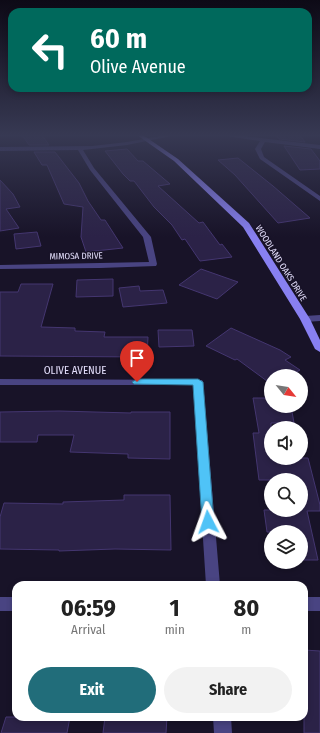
<!DOCTYPE html>
<html lang="en">
<head>
<meta charset="utf-8">
<style>
	:root { --surface:#fff; --page:#f2f2f2; --text:#222; --muted:#767676; --accent:#216d7a }
	body { margin:0; font-family:"Fira Sans Condensed",sans-serif; background:var(--page); color:var(--text); height:100vh; display:flex; flex-direction:column; font-size:15px; white-space:nowrap }
	* { box-sizing:border-box; margin:0 }
	p { font-size:13px; color:var(--muted) }
	.icon { flex:none; width:22px; height:22px; fill:none; stroke:currentColor; stroke-width:2; stroke-linecap:round; stroke-linejoin:round }
	.map { position:relative; flex:1; overflow:hidden }
	.panel { position:absolute; left:12px; top:581px; width:296px; height:140px; display:flex; flex-direction:column; background:var(--surface); border-radius:12px; box-shadow:0 2px 6px #0003 }
	.panel>* { flex:none }
	.banner { position:absolute; left:8px; top:8px; width:304px; height:84px; border-radius:12px; box-shadow:0 2px 6px #0003; background:#00695c; color:#fff; overflow:hidden }
	.needle { width:26px; rotate:120deg }
	.fabs { position:absolute; left:264px; top:369px; display:grid; gap:8px }
	.fabs a { display:grid; place-items:center; width:44px; height:44px; border-radius:50%; background:var(--surface); box-shadow:0 2px 6px #0003; font-size:20px }
	.pin { position:absolute; display:grid; place-items:center; width:34px; height:34px; color:#fff; margin:-41px -17px; border-radius:50% 50% 50% 0; rotate:-45deg; box-shadow:0 0 4px #0007 }
	.pin .icon { rotate:45deg }
	.me { position:absolute; width:44px; margin:-22px; rotate:356deg; stroke-linejoin:round; filter:drop-shadow(0 0 3px #0008) }
	.turn { display:flex; align-items:center; gap:14px; height:84px; padding:0 16px; font-size:18px }
	.turn .icon { width:52px; height:52px; stroke-width:2.5 }
	.turn b { display:block; font-size:28px; line-height:34px }
	.eta { display:flex; justify-content:space-evenly; align-items:center; height:68px; text-align:center }
	.eta b { font-size:24px; font-weight:700; line-height:28px }
	.cta { display:flex; gap:8px; margin-top:auto; padding:8px 16px }
	.cta a { flex:1; height:46px; border-radius:24px; background:var(--accent); color:#fff; font-size:16px; font-weight:700; line-height:46px; text-align:center }
	.cta a+a { background:var(--page); color:var(--text) }
	.map>svg:first-child { display:block }
	.building { fill:#2b2247; stroke:#443670 }
	.lines { fill:none; stroke-linecap:round; stroke-linejoin:round }
	.street { fill:#494482; fill-rule:evenodd }
	.secondary { fill:#8880f1; fill-rule:evenodd }
	.route { fill:#4fc3f7; stroke:#337fa1 }
	.labels { text-anchor:middle; stroke-width:3; stroke-linejoin:round; paint-order:stroke }
	.far-street-label { font-size:9px; fill:#e3defb; stroke:#181328 }
	.street-label { font-size:11px; fill:#e3defb; stroke:#181328 }
</style>
</head>
<body>
<div class="map">
<svg width="320" height="733" viewBox="0 0 320 733">
	<rect width="100%" height="100%" fill="#181328"/>
	<!-- building -->
	<g class="building">
		<path d="M22,135H42L49,145H29Z"/>
		<path d="M276,135H300L305,142L279,139Z"/>
		<path d="M284,146L311,149L320,161V169L300,170Z"/>
		<path d="M127,149L138,161H143L170,184L158,186L199,223L203,222L220,245L222,244L232,257L200,261L185,239L182,240L172,225L154,207L134,181H130L123,174L105,151Z"/>
		<path d="M34,152H55L79,183L88,201L101,220H105L123,248L86,252L81,237L83,207L64,204L47,165H42Z"/>
		<path d="M238,158L273,186L310,218L278,223L235,175L218,160Z"/>
		<path d="M0,180L13,194L20,207L6,209L19,228L0,231Z"/>
		<path d="M37,232L41,246L16,249L14,234Z"/>
		<path d="M201,269L238,282L217,299L179,285Z"/>
		<path d="M113,279V296L76,297L77,280Z"/>
		<path d="M21,284H53L41,327L75,328V331L105,332L104,337H148L147,357L0,356V292H18Z"/>
		<path d="M139,286L140,291L163,290L167,303L123,307L119,288Z"/>
		<path d="M231,328L280,350L291,357L285,360L300,370L289,376H271V384L237,359L235,360L206,346Z"/>
		<path d="M158,330H192L194,346L159,347Z"/>
		<path d="M253,398H271V406H291L294,423H271V458H308L320,505V511H307L318,560H301V532H267L264,510H301V480H259L253,433H259Z"/>
		<path d="M59,411L131,413V412H170V459L128,458V454L70,452L74,435H38L37,442H0V412Z"/>
		<path d="M124,495H170L171,550L115,549L59,551V550L0,549V517L4,503L63,504V502L124,500Z"/>
		<path d="M304,650L320,651V733H304Z"/>
		<path d="M6,717H70L67,733H1Z"/>
		<path d="M105,717H167L166,733H103Z"/>
	</g>
	<g class="lines">
		<!-- street -->
		<g class="street">
			<path d="M166,135H176L127,145L83,150L94,168L151,237L157,264L156,266L100,268L0,269V265L149,262L143,237L90,170L78,150L0,151V147L92,146L127,142Z"/>
			<path d="M221,135H236L320,145V149L265,142L261,149L264,157L320,196V201L260,159L255,149L260,141Z"/>
			<path d="M320,315V321L305,322L300,319L305,316Z"/>
			<path d="M0,379L202,380L203,382L220,585H206L193,385H0Z"/>
			<rect x="0" y="597" width="16" height="14"/>
			<rect x="304" y="597" width="16" height="14"/>
			<path d="M213,717H231L232,733H214Z"/>
		</g>
		<!-- secondary -->
		<path class="secondary" d="M137,135H143L178,159L249,223L310,319L320,340V352L315,349L300,319L243,227L174,161Z"/>
	</g>
	<!-- sky -->
	<linearGradient id="sky" x2="0" y2="1"><stop stop-color="#0d0a16"/><stop offset="0.57" stop-color="#373953"/><stop offset="1" stop-color="#373953" stop-opacity="0"/></linearGradient>
	<rect width="320" height="237" fill="url(#sky)"/>
	<!-- route -->
	<path class="route" d="M137,379H198L203,382L214,522L213,526L208,527L204,526L202,522L193,385L134,384L132,382Z"/>
	<g class="labels">
		<!-- far-street labels -->
		<g class="far-street-label">
			<text transform="translate(76 256) rotate(-1)" y="3">MIMOSA DRIVE</text>
			<text transform="translate(281 263) rotate(58)" y="3">WOODLAND OAKS DRIVE</text>
		</g>
		<!-- street labels -->
		<g class="street-label">
			<text x="75" y="374">OLIVE AVENUE</text>
		</g>
	</g>
</svg>
<div class="fabs">
<a><svg class="needle" viewBox="-14 -14 28 28"><path d="M0-13l5 13h-10z" fill="#e53935"/><path d="M0 13l5-13h-10z" fill="#767676"/></svg></a>
<a><svg class="icon" aria-label="sound" viewBox="0 0 24 24"><path d="M4 9h4l5-4v14l-5-4H4zM17 9q2 3 0 6"/></svg></a>
<a><svg class="icon" aria-label="search" viewBox="0 0 24 24"><circle cx="10" cy="10" r="6"/><path d="M15 15l6 6"/></svg></a>
<a><svg class="icon" aria-label="layers" viewBox="0 0 24 24"><path d="M12 4l9 5-9 5-9-5zM3 14l9 5 9-5"/></svg></a>
</div>
<div class="pin" style="left:137px;top:382px;background:#d93025"><svg class="icon" aria-label="arrive" viewBox="0 0 24 24"><path d="M6 21V4h12l-3 4 3 4H6"/></svg></div>
<svg class="me" style="left:208px;top:522px" viewBox="-20 -20 40 40"><path d="M0-17L14 15 0 8-14 15z" fill="#4fc3f7" stroke="#fff" stroke-width="4"/></svg>
<div class="banner">
<div class="turn"><svg class="icon" aria-label="left" viewBox="0 0 24 24"><path d="M17 20v-9H6M10 6l-5 5 5 5"/></svg><div><b>60 m</b>Olive Avenue</div></div>
</div>
<section class="panel">
<div class="eta">
<div><b>06:59</b><p>Arrival</p></div>
<div><b>1</b><p>min</p></div>
<div><b>80</b><p>m</p></div>
</div>
<div class="cta"><a>Exit</a><a>Share</a></div>
</section>
</div>
</body>
</html>
